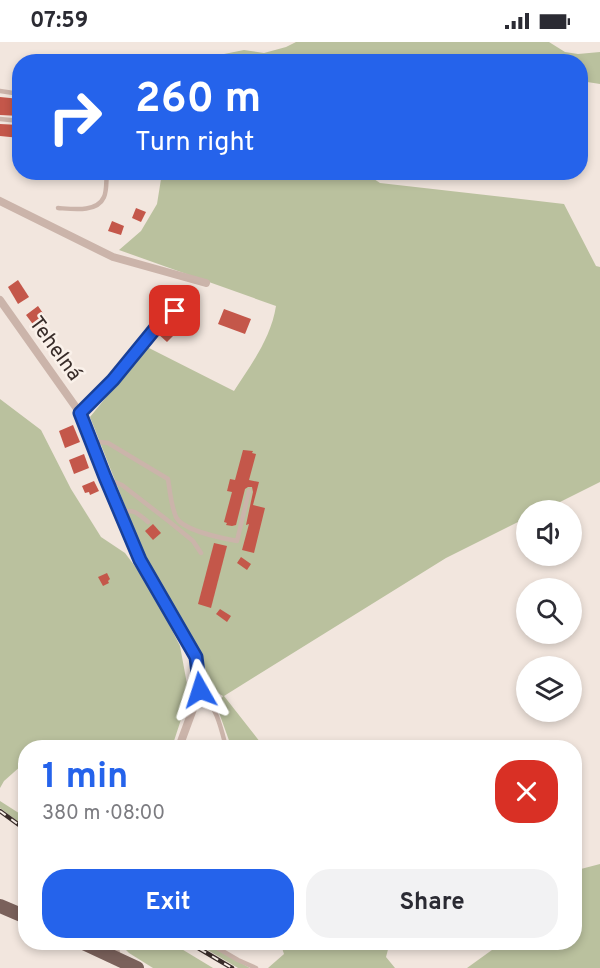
<!DOCTYPE html>
<html lang="en">
<head>
<meta charset="utf-8">
<style>
	:root { --surface:#fff; --page:#f2f2f3; --text:#2b2b33; --muted:#7c7c81; --accent:#2563eb }
	body { margin:0; font-family:Overpass,sans-serif; background:var(--page); color:var(--text); height:100vh; display:flex; flex-direction:column; font-size:22px; white-space:nowrap }
	* { box-sizing:border-box; margin:0 }
	p { font-size:20px; color:var(--muted) }
	.icon { flex:none; width:33px; height:33px; fill:none; stroke:currentColor; stroke-width:2; stroke-linecap:round; stroke-linejoin:round }
	.map { position:relative; flex:1; overflow:hidden }
	.drawer { position:absolute; left:18px; top:698px; width:564px; height:210px; display:flex; flex-direction:column; background:var(--surface); border-radius:24px; box-shadow:0 3px 9px #0003 }
	.drawer>* { flex:none }
	.hud { position:absolute; left:12px; top:12px; width:576px; height:126px; border-radius:24px; box-shadow:0 3px 9px #0003; background:#2563eb; color:#fff; overflow:hidden }
	.controls { position:absolute; left:516px; top:458px; display:grid; gap:12px }
	.controls a { display:grid; place-items:center; width:66px; height:66px; border-radius:50%; background:var(--surface); box-shadow:0 3px 9px #0003; font-size:30px }
	.pin { position:absolute; display:grid; place-items:center; width:51px; height:51px; color:#fff; margin:-26px; border-radius:12px; box-shadow:0 3px 9px #0006 }
	.me { position:absolute; width:66px; margin:-33px; rotate:354deg; stroke-linejoin:round; filter:drop-shadow(0 0 4px #0008) }
	.turn { display:flex; align-items:center; gap:21px; height:126px; padding:0 24px; font-size:27px }
	.turn .icon { width:78px; height:78px; stroke-width:2.5 }
	.turn b { display:block; font-size:42px; line-height:51px }
	.round { display:grid; place-items:center; flex:none; width:63px; height:63px; border-radius:24px; background:var(--page) }
	.summary { display:flex; align-items:center; justify-content:space-between; height:102px; padding:0 24px }
	h1 { font-size:36px; font-weight:700; line-height:45px; color:var(--accent) }
	.cta { display:flex; gap:12px; margin-top:auto; padding:12px 24px }
	.cta a { flex:1; height:69px; border-radius:24px; background:var(--accent); color:#fff; font-size:24px; font-weight:700; line-height:69px; text-align:center }
	.cta a+a { background:var(--page); color:var(--text) }
	.status { display:flex; justify-content:space-between; align-items:center; height:42px; padding:0 30px; background:var(--surface); direction:ltr }
	.status svg { height:16px; fill:currentColor }
	.map>svg:first-child { display:block }
	.green { fill:#bac19e }
	.building { fill:#c4574a }
	.lines { fill:none; stroke-linecap:round; stroke-linejoin:round }
	.lane { stroke:#cbb4aa; stroke-width:4.5 }
	.street { stroke:#cbb4aa; stroke-width:8 }
	.primary { stroke:#7a615b; stroke-width:14 }
	.rail-casing { stroke:#382c29; stroke-width:4.5 }
	.rail { stroke:#faf1ea; stroke-width:2; stroke-dasharray:7; stroke-linecap:butt }
	.route-casing { stroke:#184099; stroke-width:15 }
	.route { stroke:#2563eb; stroke-width:10 }
	.labels { text-anchor:middle; stroke-width:5; stroke-linejoin:round; paint-order:stroke }
	.street-label { font-size:21px; fill:#382c29; stroke:#faf1ea }
</style>
</head>
<body>
<div class="status"><b>07:59</b><svg viewBox="0 0 49 12"><path d="M0 12V9h3v3zM5 12V6h3v6zM10 12V3h3v9zM15 12V0h3v12zM26 1h20v11H26zM47 4h2v5h-2z"/></svg></div>
<div class="map">
<svg width="600" height="926" viewBox="0 0 600 926">
	<rect width="100%" height="100%" fill="#f2e6de"/>
	<!-- green -->
	<g class="green">
		<path d="M296,0H549L565,10L578,12L600,10V42L581,39L580,20H483C459,16 435,17 412,20L185,19L184,12L214,14L244,8L264,11L286,5Z"/>
		<path d="M162,131H365L380,141L564,162L596,224L600,225V440L544,468H526V476L446,516L224,654L264,705H232L231,704L217,665L223,654L211,647L201,612L144,512L90,375L147,305L234,349C251,323 271,296 276,264L119,208L141,189L157,162Z"/>
		<path d="M0,357L41,388L71,447L101,495L125,511L149,543L180,604L189,653L172,705H26L25,722L22,723L4,739L0,746Z"/>
		<path d="M0,759L25,775V785L0,766Z"/>
		<path d="M600,822V926H467L503,900H574L575,831L577,828Z"/>
		<path d="M123,900H170L213,926H153L129,911L125,907Z"/>
		<path d="M194,900H203L250,926H238Z"/>
		<path d="M280,900H390L386,915L395,926H268L284,912Z"/>
	</g>
	<!-- building -->
	<g class="building">
		<path d="M0,55L20,57V74L0,73Z"/>
		<path d="M0,82L20,83V96L0,94Z"/>
		<path d="M136,166L146,170L141,180L132,176Z"/>
		<path d="M112,179L124,184L121,193L108,189Z"/>
		<path d="M18,238L29,255L18,262L8,245Z"/>
		<path d="M38,264L47,277L42,281L53,296L47,301L26,273Z"/>
		<path d="M224,267L251,277L245,292L218,282Z"/>
		<path d="M176,274L184,283L167,300L157,291L170,278Z"/>
		<path d="M73,383L80,400L65,406L59,389Z"/>
		<path d="M243,408L253,409L252,411L256,412L249,438L259,440L253,463L265,466L254,511L242,508L249,482L246,483L253,450L252,445H248L245,447L236,483L232,484L226,483L227,481L224,480L232,450L227,449L230,437L235,438Z"/>
		<path d="M84,412L89,426L74,432L69,418Z"/>
		<path d="M94,439L99,449L90,453L89,450L85,451L82,444Z"/>
		<path d="M153,482L161,491L153,498L145,489Z"/>
		<path d="M214,501L227,504L211,566L198,562Z"/>
		<path d="M241,515L251,522L247,528L237,521Z"/>
		<path d="M107,531L110,537L108,539L109,541L103,544L98,535Z"/>
		<path d="M220,567L231,574L227,580L216,572Z"/>
	</g>
	<g class="lines">
		<!-- lane -->
		<g class="lane">
			<path d="M0,49L20,52"/>
			<path d="M0,77L20,79"/>
			<path d="M58,166C72,167 97,171 104,155C107,149 106,138 107,130"/>
			<path d="M80,371L113,338L163,277L175,269L186,271"/>
			<path d="M91,399L108,401L168,437C170,450 171,463 176,475C183,489 222,496 237,499L249,449"/>
			<path d="M107,437L122,443L171,481L193,499L201,511"/>
			<path d="M120,470C135,467 137,471 148,480"/>
			<path d="M200,648C217,667 220,682 226,705"/>
			<path d="M207,900L238,918L256,926"/>
		</g>
		<!-- street -->
		<g class="street">
			<path d="M0,159L113,215L206,241"/>
			<path d="M0,258L80,371L105,436L140,518L196,614L200,648L179,705"/>
			<path d="M114,900L117,916"/>
		</g>
		<!-- primary -->
		<g class="primary">
			<path d="M0,864L26,875"/>
			<path d="M81,900L137,926"/>
		</g>
		<!-- rail casing -->
		<g class="rail-casing">
			<g id="rail">
				<path d="M0,769L26,788"/>
				<path d="M188,900L232,926"/>
			</g>
		</g>
		<!-- rail -->
		<use href="#rail" class="rail"/>
	</g>
	<g class="lines">
		<!-- route casing -->
		<g class="route-casing">
			<path id="route" d="M175,269L163,277L113,338L80,371L105,435L140,518L196,615L200,648"/>
		</g>
		<!-- route -->
		<use href="#route" class="route"/>
	</g>
	<g class="labels">
		<!-- street labels -->
		<g class="street-label">
			<text transform="translate(56 306) rotate(54)" y="7">Tehelná</text>
		</g>
	</g>
</svg>
<div class="controls">
<a><svg class="icon" aria-label="sound" viewBox="0 0 24 24"><path d="M4 9h4l5-4v14l-5-4H4zM17 9q2 3 0 6"/></svg></a>
<a><svg class="icon" aria-label="search" viewBox="0 0 24 24"><circle cx="10" cy="10" r="6"/><path d="M15 15l6 6"/></svg></a>
<a><svg class="icon" aria-label="layers" viewBox="0 0 24 24"><path d="M12 4l9 5-9 5-9-5zM3 14l9 5 9-5"/></svg></a>
</div>
<div class="pin" style="left:175px;top:269px;background:#d93025"><svg class="icon" aria-label="arrive" viewBox="0 0 24 24"><path d="M6 21V4h12l-3 4 3 4H6"/></svg></div>
<svg class="me" style="left:200px;top:648px" viewBox="-20 -20 40 40"><path d="M0-17L14 15 0 8-14 15z" fill="#2563eb" stroke="#fff" stroke-width="4"/></svg>
<div class="hud">
<div class="turn"><svg class="icon" aria-label="right" viewBox="0 0 24 24"><path d="M7 20v-9h11M14 6l5 5-5 5"/></svg><div><b>260 m</b>Turn right</div></div>
</div>
<section class="drawer">
<div class="summary"><div><h1>1 min</h1><p>380 m · 08:00</p></div><a class="round" style="background:#d93025;color:#fff"><svg class="icon" aria-label="close" viewBox="0 0 24 24"><path d="M6 6l12 12M18 6L6 18"/></svg></a></div>
<div class="cta"><a>Exit</a><a>Share</a></div>
</section>
</div>
</body>
</html>
